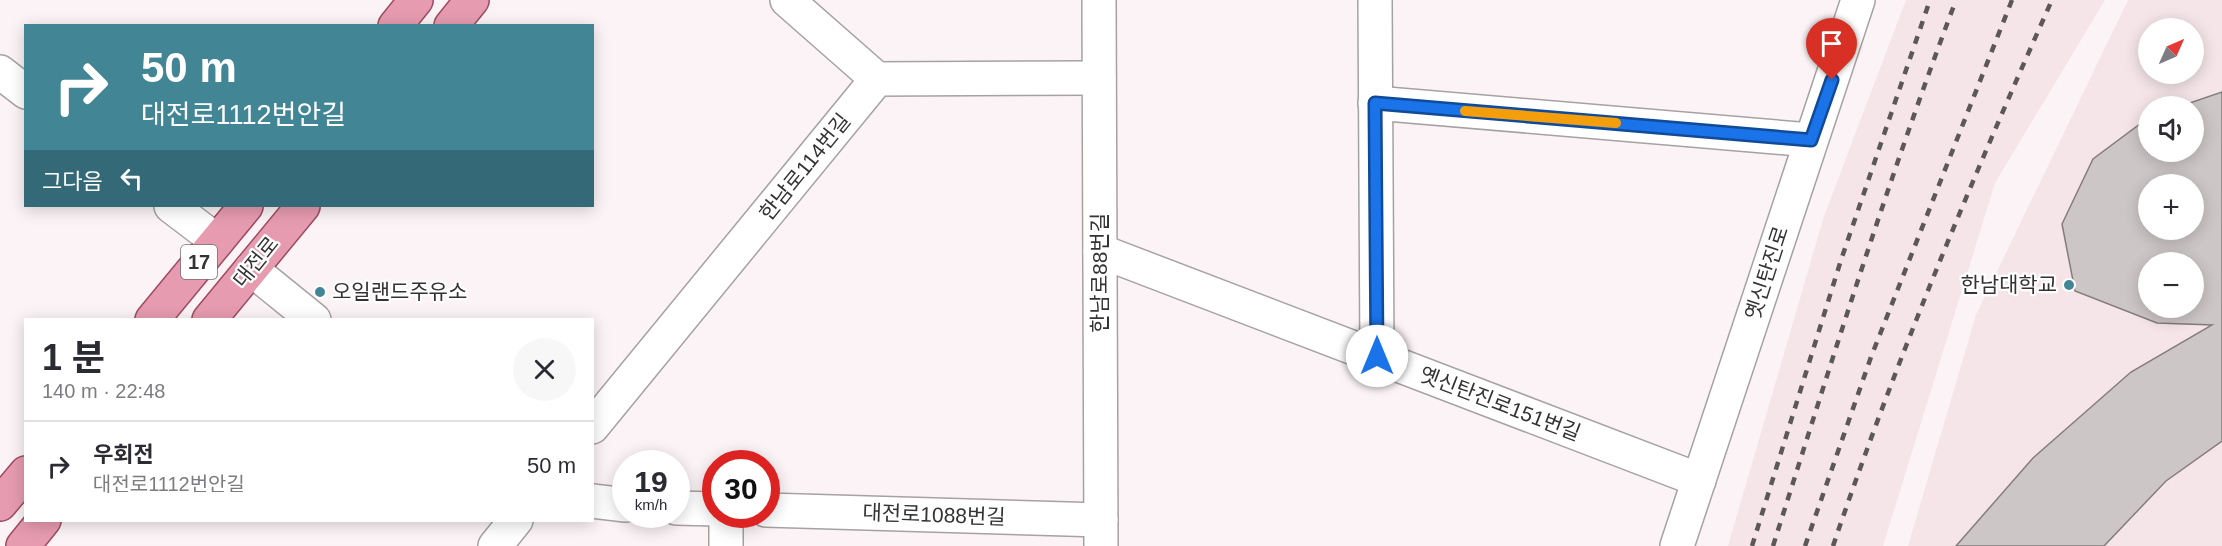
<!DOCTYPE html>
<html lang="ko">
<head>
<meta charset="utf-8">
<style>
	:root { --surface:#fff; --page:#f7f7f7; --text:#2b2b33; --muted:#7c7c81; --line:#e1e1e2 }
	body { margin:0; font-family:Arial,"Noto Sans KR",sans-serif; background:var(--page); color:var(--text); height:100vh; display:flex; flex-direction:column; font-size:22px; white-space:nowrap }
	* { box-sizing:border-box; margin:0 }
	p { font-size:20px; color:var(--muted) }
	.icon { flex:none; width:33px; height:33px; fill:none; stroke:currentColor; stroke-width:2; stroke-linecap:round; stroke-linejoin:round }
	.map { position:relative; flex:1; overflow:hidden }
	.details { position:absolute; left:24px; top:318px; width:570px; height:204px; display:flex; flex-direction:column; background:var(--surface); border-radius:0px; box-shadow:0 3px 15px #0003 }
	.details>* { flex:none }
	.guide { position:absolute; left:24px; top:24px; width:570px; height:183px; border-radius:0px; box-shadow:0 3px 15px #0003; background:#428595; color:#fff; overflow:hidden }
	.needle { width:39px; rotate:45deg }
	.fabs { position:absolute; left:2138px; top:18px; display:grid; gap:12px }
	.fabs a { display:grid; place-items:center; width:66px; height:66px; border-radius:50%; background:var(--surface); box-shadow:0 3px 15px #0003; font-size:30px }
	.speed { position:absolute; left:612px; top:450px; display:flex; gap:12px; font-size:30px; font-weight:700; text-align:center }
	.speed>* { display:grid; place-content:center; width:78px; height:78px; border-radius:50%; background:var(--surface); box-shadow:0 3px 15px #0003; line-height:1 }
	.speed small { font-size:15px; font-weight:400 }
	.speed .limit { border:9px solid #d22; background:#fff; color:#111 }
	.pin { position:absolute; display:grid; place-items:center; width:51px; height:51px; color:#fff; margin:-62px -26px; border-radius:50% 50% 50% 0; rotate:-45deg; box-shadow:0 0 6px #0007 }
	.pin .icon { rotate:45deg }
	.me { position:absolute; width:66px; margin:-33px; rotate:0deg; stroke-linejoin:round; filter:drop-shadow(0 0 4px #0008) }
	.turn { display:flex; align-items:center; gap:21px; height:126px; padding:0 18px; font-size:27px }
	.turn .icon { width:78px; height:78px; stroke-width:2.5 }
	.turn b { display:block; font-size:42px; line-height:51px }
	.then { display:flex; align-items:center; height:57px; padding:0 18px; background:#0003; gap:12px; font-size:22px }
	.round { display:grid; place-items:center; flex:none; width:63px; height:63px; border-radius:32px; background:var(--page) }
	.headline { display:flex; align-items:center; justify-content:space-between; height:102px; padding:0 18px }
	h1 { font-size:36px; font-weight:700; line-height:45px }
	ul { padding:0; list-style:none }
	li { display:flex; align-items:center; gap:18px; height:90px; padding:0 18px; border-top:2px solid var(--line) }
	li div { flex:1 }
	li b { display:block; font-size:22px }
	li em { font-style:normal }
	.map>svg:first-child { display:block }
	.built { fill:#f5e5e8; fill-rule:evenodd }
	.building { fill:#cdc6c7; stroke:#837d7e; stroke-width:1.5; fill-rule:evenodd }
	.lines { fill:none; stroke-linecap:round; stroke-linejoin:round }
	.minor-casing { stroke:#a7a1a2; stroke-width:36 }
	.major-casing { stroke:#9d4b62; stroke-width:36 }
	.minor { stroke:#fff; stroke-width:33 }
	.major { stroke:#e69bb0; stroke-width:33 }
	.rail { stroke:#5c5859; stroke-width:4.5; stroke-dasharray:8 8; stroke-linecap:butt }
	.route-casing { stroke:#114b97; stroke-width:15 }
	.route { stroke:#1a73e8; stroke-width:10 }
	.slow { stroke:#f59e0b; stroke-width:10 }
	.poi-dot { fill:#428595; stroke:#fff; stroke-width:2 }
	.labels { text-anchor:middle; stroke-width:4.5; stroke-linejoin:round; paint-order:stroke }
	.shield { fill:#fff; stroke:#717070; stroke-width:1.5 }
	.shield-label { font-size:20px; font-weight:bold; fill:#343232 }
	.street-label { font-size:21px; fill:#343232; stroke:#fff }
	.poi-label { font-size:21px; fill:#343232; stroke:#fff; text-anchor:end }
</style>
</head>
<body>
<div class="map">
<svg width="2222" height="546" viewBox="0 0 2222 546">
	<rect width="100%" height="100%" fill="#fbf3f5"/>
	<!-- built -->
	<g class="built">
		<path d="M1906,0H2105L1995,183L1883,546H1728L1824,216Z"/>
		<path d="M2128,0H2222V546H1908L1976,315ZM2148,28H2193V74H2148ZM2148,106H2193V152H2148ZM2148,184H2193V230H2148ZM2148,262H2193V308H2148Z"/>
	</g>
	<!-- building -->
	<path class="building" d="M2222,92V441L2166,481L2104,546H1956L2033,458L2131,372L2212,325L2157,323L2075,291L2062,224L2093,159L2148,118V152H2193V106H2181ZM2148,184H2193V230H2148ZM2148,262H2193V308H2148Z"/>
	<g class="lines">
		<!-- minor casing -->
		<g class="minor-casing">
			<g id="minor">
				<path d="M787,0L877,79"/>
				<path d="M1099,0L1101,546"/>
				<path d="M1375,0L1377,356"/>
				<path d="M0,72L26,92"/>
				<path d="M1375,103L1811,140"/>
				<path d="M171,206L217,241"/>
				<path d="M1100,251L1699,480"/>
				<path d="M251,269L314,320"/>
				<path d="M592,427L877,79L1099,78"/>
				<path d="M592,501L626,505"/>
				<path d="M676,508L716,509"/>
				<path d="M766,510L1101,520"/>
				<path d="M726,514V546"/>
				<path d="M495,546L516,520"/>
				<path d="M1677,546L1858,0"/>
			</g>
		</g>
		<!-- major casing -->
		<g class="major-casing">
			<g id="major">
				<path d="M395,26L416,0"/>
				<path d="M451,26L472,0"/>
				<path d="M152,320L246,206"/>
				<path d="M209,320L303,206"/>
				<path d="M0,504L26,473"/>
				<path d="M23,546L44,520"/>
			</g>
		</g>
		<!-- minor -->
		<use href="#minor" class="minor"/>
		<!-- major -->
		<use href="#major" class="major"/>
		<!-- rail -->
		<g class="rail">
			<path d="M1752,546L1841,260L1930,0"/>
			<path d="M1773,546C1831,363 1888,180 1956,0"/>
			<path d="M1805,546L1871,357L2012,0"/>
			<path d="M1833,546C1896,360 1972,179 2052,0"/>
		</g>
	</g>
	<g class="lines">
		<!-- route casing -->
		<g class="route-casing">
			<path id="route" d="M1377,356L1375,103L1811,140L1832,80"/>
		</g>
		<!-- route -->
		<use href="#route" class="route"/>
		<!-- slow -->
		<path class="slow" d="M1465,111L1616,123"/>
	</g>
	<!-- markers -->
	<g class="poi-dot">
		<circle cx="2069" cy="285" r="6"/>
		<circle cx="320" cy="292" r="6"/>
	</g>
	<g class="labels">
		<!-- shield labels -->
		<rect class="shield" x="181" y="245" width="36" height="34" rx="4.5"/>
		<g class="shield-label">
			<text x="199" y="269">17</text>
		</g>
		<!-- street labels -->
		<g class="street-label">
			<text transform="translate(805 167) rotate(-51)" y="7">한남로114번길</text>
			<text transform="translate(256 262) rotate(-51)" y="7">대전로</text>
			<text transform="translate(1100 273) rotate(-90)" y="7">한남로88번길</text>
			<text transform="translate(1767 273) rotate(-72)" y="7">옛신탄진로</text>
			<text transform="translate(1500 404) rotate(21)" y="7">옛신탄진로151번길</text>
			<text transform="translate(934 515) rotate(2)" y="7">대전로1088번길</text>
		</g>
		<!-- poi labels -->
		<g class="poi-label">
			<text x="2057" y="292">한남대학교</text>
			<text x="332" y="299" text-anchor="start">오일랜드주유소</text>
		</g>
	</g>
</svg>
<div class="fabs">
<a><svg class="needle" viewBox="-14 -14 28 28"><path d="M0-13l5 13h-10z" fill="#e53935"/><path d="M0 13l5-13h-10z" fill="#7c7c81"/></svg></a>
<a><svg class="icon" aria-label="sound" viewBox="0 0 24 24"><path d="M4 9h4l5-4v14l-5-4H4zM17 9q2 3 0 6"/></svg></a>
<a>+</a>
<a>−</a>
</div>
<div class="speed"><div>19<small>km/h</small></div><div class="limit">30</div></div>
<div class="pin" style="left:1832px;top:80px;background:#d93025"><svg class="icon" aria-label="arrive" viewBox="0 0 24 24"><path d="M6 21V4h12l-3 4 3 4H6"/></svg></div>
<svg class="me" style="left:1377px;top:356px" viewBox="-20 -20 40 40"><circle r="19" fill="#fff"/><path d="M0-13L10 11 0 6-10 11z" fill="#1a73e8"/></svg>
<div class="guide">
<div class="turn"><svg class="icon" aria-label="right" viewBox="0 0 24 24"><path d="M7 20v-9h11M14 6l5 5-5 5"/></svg><div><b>50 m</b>대전로1112번안길</div></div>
<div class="then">그다음<svg class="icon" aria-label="left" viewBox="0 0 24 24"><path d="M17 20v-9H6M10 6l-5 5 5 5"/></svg></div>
</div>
<section class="details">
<div class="headline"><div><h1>1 분</h1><p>140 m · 22:48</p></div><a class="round"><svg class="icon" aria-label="close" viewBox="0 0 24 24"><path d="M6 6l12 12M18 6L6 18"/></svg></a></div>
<ul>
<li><svg class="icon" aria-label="right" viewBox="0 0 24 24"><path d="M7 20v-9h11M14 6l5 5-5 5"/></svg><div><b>우회전</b><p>대전로1112번안길</p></div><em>50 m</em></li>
</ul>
</section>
</div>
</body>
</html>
